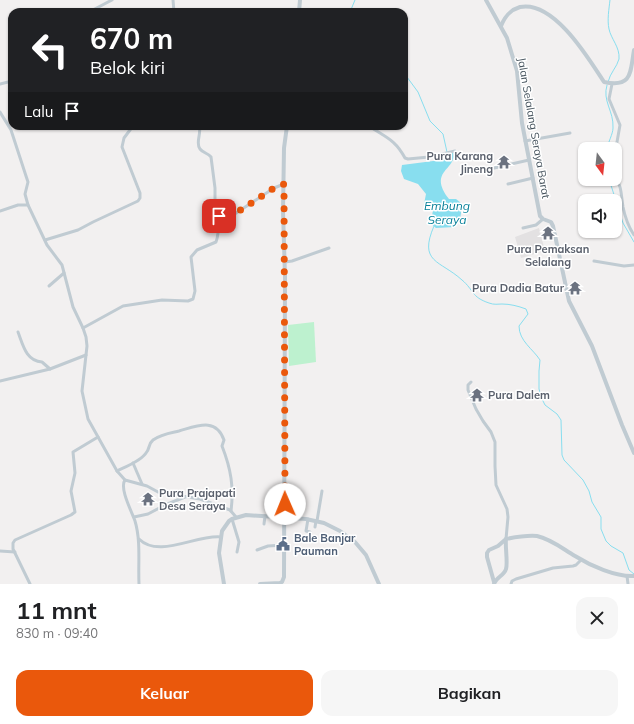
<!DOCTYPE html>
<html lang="id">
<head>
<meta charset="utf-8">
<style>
	:root { --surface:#fff; --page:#f6f6f6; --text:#202124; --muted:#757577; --accent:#ea580c }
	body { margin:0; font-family:Mulish,sans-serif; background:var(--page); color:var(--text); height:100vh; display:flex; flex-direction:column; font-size:15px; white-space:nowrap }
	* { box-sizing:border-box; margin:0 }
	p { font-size:13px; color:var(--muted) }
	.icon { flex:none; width:22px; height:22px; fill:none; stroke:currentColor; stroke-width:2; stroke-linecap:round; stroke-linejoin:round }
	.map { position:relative; height:584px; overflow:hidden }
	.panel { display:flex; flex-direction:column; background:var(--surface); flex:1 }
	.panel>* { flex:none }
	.hud { position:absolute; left:8px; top:8px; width:400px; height:122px; border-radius:12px; box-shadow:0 1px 3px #0004; background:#202124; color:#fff; overflow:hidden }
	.needle { width:26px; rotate:165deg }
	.tools { position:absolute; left:578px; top:142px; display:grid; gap:8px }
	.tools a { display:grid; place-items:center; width:44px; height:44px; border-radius:8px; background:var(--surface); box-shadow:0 1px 3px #0004; font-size:20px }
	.pin { position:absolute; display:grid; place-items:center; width:34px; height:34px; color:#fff; margin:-17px; border-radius:8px; box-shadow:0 2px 6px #0006 }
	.me { position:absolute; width:44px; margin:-22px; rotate:359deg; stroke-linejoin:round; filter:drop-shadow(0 0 3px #0008) }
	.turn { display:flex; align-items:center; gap:14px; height:84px; padding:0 16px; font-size:18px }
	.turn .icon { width:52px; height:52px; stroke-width:2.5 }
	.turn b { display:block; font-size:28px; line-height:34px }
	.then { display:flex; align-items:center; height:38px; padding:0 16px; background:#0003; gap:8px; font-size:15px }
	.round { display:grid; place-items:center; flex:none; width:42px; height:42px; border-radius:12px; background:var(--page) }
	.summary { display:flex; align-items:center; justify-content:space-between; height:68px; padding:0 16px }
	h1 { font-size:24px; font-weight:700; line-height:30px }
	.action { display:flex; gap:8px; margin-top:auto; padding:8px 16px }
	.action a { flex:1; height:46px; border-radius:12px; background:var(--accent); color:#fff; font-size:16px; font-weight:700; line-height:46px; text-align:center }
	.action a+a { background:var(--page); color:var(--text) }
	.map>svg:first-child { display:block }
	.education { fill:#e3e1e2 }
	.green { fill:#bdf1cf }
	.water { fill:#88deef }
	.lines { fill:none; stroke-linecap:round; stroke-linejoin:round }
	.stream { stroke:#88deef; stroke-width:1 }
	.minor { stroke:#c0cbd2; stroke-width:3 }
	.tertiary { stroke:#c0cbd2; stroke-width:4 }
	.route { stroke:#ea580c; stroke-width:7; stroke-dasharray:0 12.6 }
	.labels { text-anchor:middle; stroke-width:3; stroke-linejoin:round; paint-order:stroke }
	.street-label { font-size:11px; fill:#47545e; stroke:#fff }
	.worship-label { font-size:11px; font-weight:bold; fill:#5b616d; stroke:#fff; text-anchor:end }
	.service-label { font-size:11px; font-weight:bold; fill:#4e5e75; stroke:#fff; text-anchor:start }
	.water-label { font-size:12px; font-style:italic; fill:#088099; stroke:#fff }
</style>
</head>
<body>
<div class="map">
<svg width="634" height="584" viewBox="0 0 634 584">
	<rect width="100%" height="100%" fill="#f2f0f0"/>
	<!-- education -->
	<path class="education" d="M539,228L545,251L521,258L515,237Z"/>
	<!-- green -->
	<path class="green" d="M314,322L316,362L289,366L288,325Z"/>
	<!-- water -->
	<path class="water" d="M453,152C458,170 427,170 449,199H456L461,203C462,211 461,221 455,227L436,228L430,223L432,216L433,210L431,207L424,204L426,194L418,184L404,179L401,171L402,165L441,160L447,157L448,153Z"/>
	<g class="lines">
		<!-- stream -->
		<g class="stream">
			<path d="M350,12L355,0"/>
			<path d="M404,73L418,92L430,121L443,134L447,152"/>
			<path d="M608,82C610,73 617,67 619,59C620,47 611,39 609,29C607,20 609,9 610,0"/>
			<path d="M607,85C602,101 614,111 613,128C613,134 608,142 607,149"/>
			<path d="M609,179L623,223L634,242"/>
			<path d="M434,226C418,263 440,260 462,280C474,290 471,297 489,303C494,305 498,304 502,304C510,304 518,306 526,309L528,314L519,326C519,341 533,349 540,360L539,371V389L542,399L545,405L557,414L561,420L562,455L564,460L583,480L589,491L592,502L601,517V529L606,541L611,546L623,553L629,570L634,574"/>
		</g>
		<!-- minor -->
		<g class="minor">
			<path d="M173,0L174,12"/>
			<path d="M89,12L112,0"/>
			<path d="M0,84L12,81"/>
			<path d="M612,84L609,99L620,125L617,142L614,149"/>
			<path d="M0,112L11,130L26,176L28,182L25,194L28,205L47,245L62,265L73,307L83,328L86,337L87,346L82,391L88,419L117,471L125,480L147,486L158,492L200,499L230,510L236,517"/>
			<path d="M199,126C202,133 195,143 200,149C203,153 208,153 211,157L215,188V206L221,217L227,219L274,188L284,184"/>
			<path d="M369,126C385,137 395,139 405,158L408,159L429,157L455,151"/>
			<path d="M525,141L570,133"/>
			<path d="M494,168L529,160"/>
			<path d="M615,176C622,187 621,195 623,207C625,217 628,226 634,235"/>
			<path d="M508,184L533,178"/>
			<path d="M0,211L18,205H28"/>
			<path d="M523,228L536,225L543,219"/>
			<path d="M45,240L78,230L93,222L138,201L140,198V193L122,147L124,138L133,126"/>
			<path d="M594,261L624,266L634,265"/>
			<path d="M285,262L292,261L329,248"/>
			<path d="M49,286L64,273"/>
			<path d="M83,328L123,306L162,300L188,301L193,299L195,291L191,257L197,250L216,242C220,232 215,226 227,219"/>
			<path d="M18,332C23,345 26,361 42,362L50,369"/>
			<path d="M0,381L50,369L86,355"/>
			<path d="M471,382L468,385V390L476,409L483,421L491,432L495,442V466L496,485L507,509L508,517L506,539"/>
			<path d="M133,463L142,484"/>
			<path d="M117,471C125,467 141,461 146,453C150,449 148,444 153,440C161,434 170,433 179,431C197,426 216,417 224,440L222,446C231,469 234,487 231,511"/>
			<path d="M125,480C119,488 132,512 135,521C141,541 138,563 139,584"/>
			<path d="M134,517L148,514L165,505L185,497"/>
			<path d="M232,519L239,542L237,552"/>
			<path d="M308,519L306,531L310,532"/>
			<path d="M317,521L322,491"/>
			<path d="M264,524L265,516"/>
			<path d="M315,527L316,521"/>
			<path d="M139,539C159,559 197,534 221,537"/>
			<path d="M257,550L268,546L284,545"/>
			<path d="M0,551L15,552"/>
			<path d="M627,576L628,584"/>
			<path d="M30,584L13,549V543L15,540L71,515L75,512L71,491L75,473L73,452L98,437"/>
			<path d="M511,584L512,581L516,579L553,568L573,566L576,565L581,560"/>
		</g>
		<!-- tertiary -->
		<g class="tertiary">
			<path d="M486,0L507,38L517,71L522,123L540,216L543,219L551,222L553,226L569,301L592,346L622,425L634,453"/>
			<path d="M299,12L300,0"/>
			<path d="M501,26C505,16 510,10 520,7C554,0 589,59 604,82C633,88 630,72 634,50"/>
			<path d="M494,582L487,557V553L489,550L498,546L506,539"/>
			<path d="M224,584L219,553L222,531L229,521L232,519L246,515L306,519L324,523L340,531L355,542L366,555L379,584"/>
			<path d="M260,584L280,583L282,582L284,577L285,276L283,211L284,148L287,126"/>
			<path d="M494,584C496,577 504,576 506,569C508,563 505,547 506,539C516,537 526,535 537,536C551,539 563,549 575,556C591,566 616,577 634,576"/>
		</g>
	</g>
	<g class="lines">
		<!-- route -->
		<path class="route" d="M219,216L223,219H227L274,188L284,184L285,504"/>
	</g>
	<!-- icons -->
	<defs>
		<g id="temple-bare" transform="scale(1.08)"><path d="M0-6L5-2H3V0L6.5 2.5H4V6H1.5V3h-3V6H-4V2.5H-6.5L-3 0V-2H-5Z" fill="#6b7280" stroke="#fff" stroke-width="2.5" paint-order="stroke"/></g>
		<g id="civic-bare" transform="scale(1.08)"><path d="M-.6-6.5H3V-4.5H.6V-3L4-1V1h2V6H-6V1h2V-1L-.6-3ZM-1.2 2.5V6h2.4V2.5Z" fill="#5c6f8a" stroke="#fff" stroke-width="2.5" paint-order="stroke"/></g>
	</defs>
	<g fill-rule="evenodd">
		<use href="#temple-bare" x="504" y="162"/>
		<use href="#temple-bare" x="548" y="233"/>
		<use href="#temple-bare" x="575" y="288"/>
		<use href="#temple-bare" x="477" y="395"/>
		<use href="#temple-bare" x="148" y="499"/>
		<use href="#civic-bare" x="283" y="544"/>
	</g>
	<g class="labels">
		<!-- street labels -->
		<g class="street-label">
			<text transform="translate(534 128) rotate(80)" y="4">Jalan Selalang Seraya Barat</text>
		</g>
		<!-- worship labels -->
		<g class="worship-label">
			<text x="493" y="160">Pura Karang<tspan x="493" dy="13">Jineng</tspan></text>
			<text x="548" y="253" text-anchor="middle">Pura Pemaksan<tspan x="548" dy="13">Selalang</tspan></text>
			<text x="564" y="292">Pura Dadia Batur</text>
			<text x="488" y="399" text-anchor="start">Pura Dalem</text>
			<text x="159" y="497" text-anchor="start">Pura Prajapati<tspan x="159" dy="13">Desa Seraya</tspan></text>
		</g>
		<!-- service labels -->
		<g class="service-label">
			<text x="294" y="542">Bale Banjar<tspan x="294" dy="13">Pauman</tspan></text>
		</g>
		<!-- water labels -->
		<g class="water-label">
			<text x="447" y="210">Embung<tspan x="447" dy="14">Seraya</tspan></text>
		</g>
	</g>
</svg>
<div class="tools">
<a><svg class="needle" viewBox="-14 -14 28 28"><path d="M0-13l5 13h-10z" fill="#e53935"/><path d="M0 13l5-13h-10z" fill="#757577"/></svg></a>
<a><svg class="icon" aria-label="sound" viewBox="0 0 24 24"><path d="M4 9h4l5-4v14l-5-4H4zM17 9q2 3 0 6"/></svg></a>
</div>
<div class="pin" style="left:219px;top:216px;background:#d93025"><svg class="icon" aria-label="arrive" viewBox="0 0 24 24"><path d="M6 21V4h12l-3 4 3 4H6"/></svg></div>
<svg class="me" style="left:285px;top:504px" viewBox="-20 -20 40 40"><circle r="19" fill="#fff"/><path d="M0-13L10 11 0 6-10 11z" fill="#ea580c"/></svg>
<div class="hud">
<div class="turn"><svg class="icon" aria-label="left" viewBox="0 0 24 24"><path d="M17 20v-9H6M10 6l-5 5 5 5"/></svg><div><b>670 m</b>Belok kiri</div></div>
<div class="then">Lalu<svg class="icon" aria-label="arrive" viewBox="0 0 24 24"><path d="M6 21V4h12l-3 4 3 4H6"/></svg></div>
</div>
</div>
<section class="panel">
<div class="summary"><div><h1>11 mnt</h1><p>830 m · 09:40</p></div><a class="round"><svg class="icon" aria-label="close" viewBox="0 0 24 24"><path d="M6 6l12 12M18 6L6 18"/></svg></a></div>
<div class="action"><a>Keluar</a><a>Bagikan</a></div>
</section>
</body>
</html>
